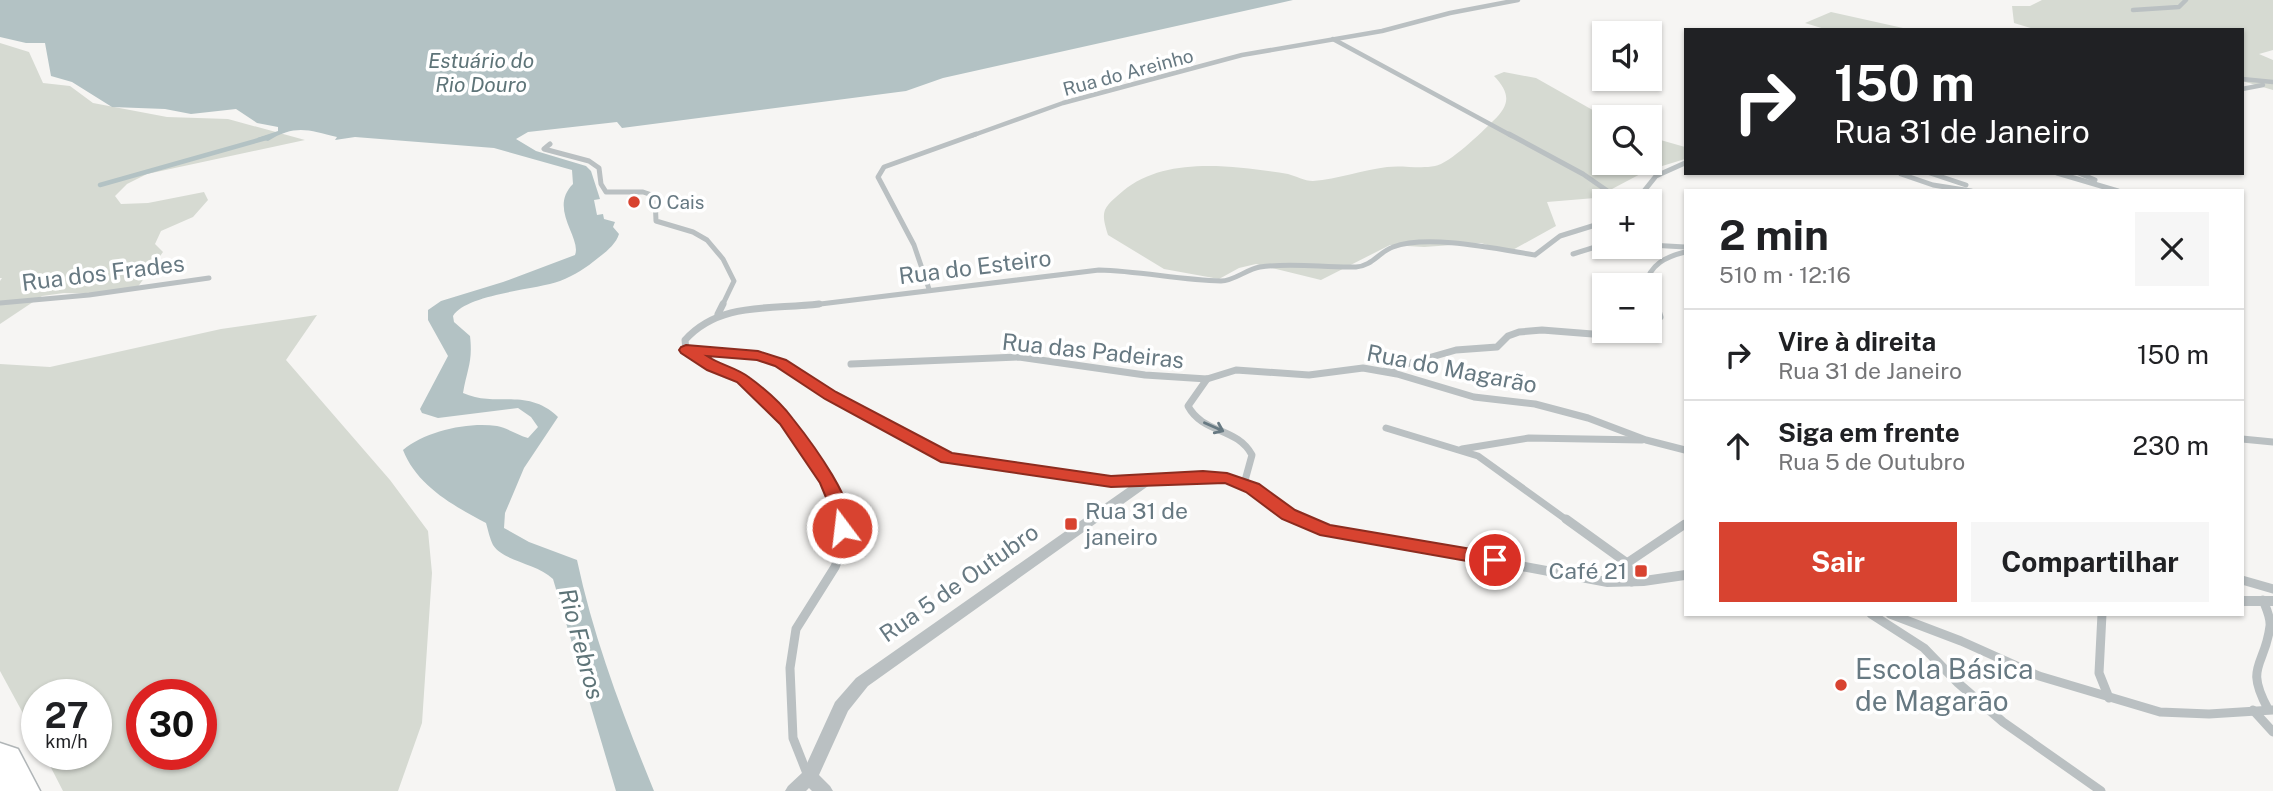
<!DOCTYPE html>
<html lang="pt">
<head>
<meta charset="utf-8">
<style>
	:root { --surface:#fff; --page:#f6f6f6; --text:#202124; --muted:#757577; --line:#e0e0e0; --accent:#d84330 }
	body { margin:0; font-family:"Public Sans",sans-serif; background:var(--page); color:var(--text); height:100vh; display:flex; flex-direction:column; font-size:26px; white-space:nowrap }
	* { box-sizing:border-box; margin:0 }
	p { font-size:23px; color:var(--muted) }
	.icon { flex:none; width:38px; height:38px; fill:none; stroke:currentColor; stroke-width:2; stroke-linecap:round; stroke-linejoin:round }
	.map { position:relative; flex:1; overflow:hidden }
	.details { position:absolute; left:1684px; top:189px; width:560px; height:427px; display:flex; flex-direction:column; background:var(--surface); border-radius:0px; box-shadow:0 2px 5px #0004 }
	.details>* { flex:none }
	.top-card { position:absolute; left:1684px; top:28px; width:560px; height:147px; border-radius:0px; box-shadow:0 2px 5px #0004; background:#202124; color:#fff; overflow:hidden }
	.tools { position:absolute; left:1592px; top:21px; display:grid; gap:14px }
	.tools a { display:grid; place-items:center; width:70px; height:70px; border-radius:0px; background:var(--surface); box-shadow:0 2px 5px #0004; font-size:35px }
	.speed { position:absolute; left:21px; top:679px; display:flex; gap:14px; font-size:35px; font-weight:700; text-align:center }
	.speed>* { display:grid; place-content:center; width:91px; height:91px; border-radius:50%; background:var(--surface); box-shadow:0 2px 5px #0004; line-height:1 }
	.speed small { font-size:18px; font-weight:400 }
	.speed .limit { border:10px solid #d22; background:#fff; color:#111 }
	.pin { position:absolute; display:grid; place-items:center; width:60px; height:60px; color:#fff; margin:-30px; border:4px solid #fff; border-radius:50%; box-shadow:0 2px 7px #0007 }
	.me { position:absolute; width:77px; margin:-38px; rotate:345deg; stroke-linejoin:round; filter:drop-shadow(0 0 5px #0008) }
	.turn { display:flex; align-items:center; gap:24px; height:147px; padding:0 35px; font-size:32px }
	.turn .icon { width:91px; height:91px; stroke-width:2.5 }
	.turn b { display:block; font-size:49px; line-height:60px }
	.round { display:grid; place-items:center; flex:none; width:74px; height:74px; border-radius:0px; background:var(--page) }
	.head { display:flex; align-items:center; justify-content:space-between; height:119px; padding:0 35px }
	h1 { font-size:42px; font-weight:700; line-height:52px }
	.primary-button { display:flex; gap:14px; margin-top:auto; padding:14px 35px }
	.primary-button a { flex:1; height:80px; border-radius:0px; background:var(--accent); color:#fff; font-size:28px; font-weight:700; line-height:80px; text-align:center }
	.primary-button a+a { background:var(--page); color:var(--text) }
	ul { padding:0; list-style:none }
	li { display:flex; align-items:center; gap:21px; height:91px; padding:0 35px; border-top:2px solid var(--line) }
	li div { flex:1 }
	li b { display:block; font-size:26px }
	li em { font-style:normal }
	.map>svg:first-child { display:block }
	.green { fill:#d6dad2; fill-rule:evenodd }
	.water { fill:#b3c2c4 }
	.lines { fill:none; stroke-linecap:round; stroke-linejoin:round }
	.stream { stroke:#b3c2c4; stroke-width:4.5 }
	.motorway-casing { stroke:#b0b5b7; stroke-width:3 }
	.minor-far3 { stroke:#bac0c2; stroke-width:4.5 }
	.minor-far2 { stroke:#bac0c2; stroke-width:5 }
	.minor-far1 { stroke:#bac0c2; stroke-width:7 }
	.minor { stroke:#bac0c2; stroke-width:9 }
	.tertiary { fill:#bac0c2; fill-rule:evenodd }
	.motorway { fill:#fff; fill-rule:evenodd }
	.oneway { stroke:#677982 }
	.route { fill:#d84330; stroke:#8c2c1f; stroke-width:2 }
	.poi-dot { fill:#d84330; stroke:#fff; stroke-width:2.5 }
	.labels { text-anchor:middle; stroke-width:7; stroke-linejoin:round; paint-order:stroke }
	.far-street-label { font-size:19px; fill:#677982; stroke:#fff }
	.far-poi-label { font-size:19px; fill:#677982; stroke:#fff; text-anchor:start }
	.far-water-label { font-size:21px; font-style:italic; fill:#5e7478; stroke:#fff }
	.street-label { font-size:23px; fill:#677982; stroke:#fff }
	.poi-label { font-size:23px; fill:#677982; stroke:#fff; text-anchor:start }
	.water-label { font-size:24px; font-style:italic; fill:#5e7478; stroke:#fff }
	.near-poi-label { font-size:28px; fill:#677982; stroke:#fff; text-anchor:start }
</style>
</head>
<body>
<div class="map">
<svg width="2273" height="791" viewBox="0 0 2273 791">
	<rect width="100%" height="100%" fill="#f6f5f3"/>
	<!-- green -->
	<g class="green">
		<path d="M2042,0H2273V50L2259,54L2273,60V90L2242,81V30H2037L2014,23L2012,6H2030Z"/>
		<path d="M1831,12L1912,30H1828L1805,23Z"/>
		<path d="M0,43L29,52L43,83L70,86L93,103L167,117L228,119L305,140L147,174L127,184L115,196L121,204L148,203L204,192L208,200L193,217L161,231L155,244L163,252L137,288L103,294L64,293L42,296L0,324V281L2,278H0Z"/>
		<path d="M1504,72L1536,78L1605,117V163H1650V137L1685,147V159L1646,171L1595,198L1547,202L1556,226L1509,252L1481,243L1424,247L1390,245L1321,280L1256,264L1239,268L1219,279L1164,269L1108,235C1100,210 1103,208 1123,191C1166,155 1236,166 1288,174C1296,176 1304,181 1313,181C1338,179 1362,170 1387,167C1402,165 1420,169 1435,166C1449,164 1482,132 1493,121C1511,104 1510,93 1494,76Z"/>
		<path d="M317,315L286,360L390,480L428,531L432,573L422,723L398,791H63L44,754H96V695H37V739L0,671V364L50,367L221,329ZM142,695H201V754H142Z"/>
	</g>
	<!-- water -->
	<path class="water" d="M0,0H1293L943,78L906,91L622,128L617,122L528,132L516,139L536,151L586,166L591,171L600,199L594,200L597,215L603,214L604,219L615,222L613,227L619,234C616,244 606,252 598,258C586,268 575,275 560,281C535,290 466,294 453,316L454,322L470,336C473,362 467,369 463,393C496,408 527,387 558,417L524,468L505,513L504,528L529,542L577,560C594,640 623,715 654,791H616L553,579C537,563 504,562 493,545C490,539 488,530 486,523C454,506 417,486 403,450C426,431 467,422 497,426C507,428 518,435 528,438L538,427L531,417L518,408L438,418L422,413L420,409L448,356L428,320V310L441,301L503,282L575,255C582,238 548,209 573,184L572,170L494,148L355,137L335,140L337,137C309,130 295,124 268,141L257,138L278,131V127L257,123L236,109L191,114L165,109L112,107L72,82L51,76L45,43H26L0,37Z"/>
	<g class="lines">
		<!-- stream -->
		<path class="stream" d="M100,185L266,138"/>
		<!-- motorway casing -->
		<g class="motorway-casing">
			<path id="motorway" d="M0,743L18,749L40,791H0Z"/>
		</g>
		<!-- minor-far3 -->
		<g class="minor-far3">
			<path d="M2133,10L2179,7L2186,0"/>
			<path d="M1333,39L1512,136"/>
			<path d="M2242,79L2273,82"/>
			<path d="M2242,89L2263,85"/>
			<path d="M971,136L1063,103L1242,55L1382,31L1450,13L1518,0"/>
		</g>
		<!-- minor-far2 -->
		<g class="minor-far2">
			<path d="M1509,134L1583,174L1622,201"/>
			<path d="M550,144L544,149L589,161L599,168L601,184L606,192H643L655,196L656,221L693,232L707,240L723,259L734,281L722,306"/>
			<path d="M1930,173L1966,185"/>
			<path d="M2057,173L2118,191"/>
			<path d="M2079,173L2095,180"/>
			<path d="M1901,174L1933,185L1971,191"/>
			<path d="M1636,201L1656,176L1685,163"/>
			<path d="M1650,245L1685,247"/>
			<path d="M1573,254L1605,244"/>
			<path d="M1645,285C1651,264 1665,257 1685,252"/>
			<path d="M929,289L914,245L878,177L884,167L976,134"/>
			<path d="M1650,294L1657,306"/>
			<path d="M0,303L89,295L209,278"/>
			<path d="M804,306L1099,270C1140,271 1180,280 1221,281C1234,281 1247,269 1260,267C1293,262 1324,268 1356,267C1372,266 1379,252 1393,247C1428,234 1497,249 1535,255L1560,236L1605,222"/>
		</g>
		<!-- minor-far1 -->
		<g class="minor-far1">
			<path d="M819,304C771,310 720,301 685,340L686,350C695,356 704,362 714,367C723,372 735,374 744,380C776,405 838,481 842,521"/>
			<path d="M718,314L723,304"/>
			<path d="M1650,322L1660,317L1656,304"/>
			<path d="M687,350L758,356L780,363L830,395L947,458L1111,481L1147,480"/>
			<path d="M851,364L1019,357L1145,375L1207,379L1236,370L1309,375L1363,368L1397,374L1474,397L1535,404L1588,418L1646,440L1685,450"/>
			<path d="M1386,370L1456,350L1497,347L1508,336L1519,332L1542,330L1605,335L1615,331"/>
			<path d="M1207,379L1188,406C1203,434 1237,427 1252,455L1244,484"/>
			<path d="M1386,428L1478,456L1568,521"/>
			<path d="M2242,439L2273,442"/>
			<path d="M1462,449L1529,438L1642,440"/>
		</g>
		<!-- minor -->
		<g class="minor">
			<path d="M1566,519L1627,563"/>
			<path d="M2242,580L2273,589"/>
			<path d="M1632,582L1627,563L1685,524"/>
			<path d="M2263,600C2266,608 2271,618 2270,626C2265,667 2244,665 2268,709"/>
			<path d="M1871,614L1924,648L1958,683L2003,722L2101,791"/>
			<path d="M1890,614L1961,641L2039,676L2160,712L2209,714L2273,710"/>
			<path d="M2102,614L2099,673L2109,698"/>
			<path d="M2253,710L2273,732"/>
			<path d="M808,776L793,738L790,668L796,629L835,567L844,544L842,519"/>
		</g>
		<!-- tertiary -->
		<g class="tertiary">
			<path d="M1227,474L1257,485L1293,512L1330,526L1607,577L1644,576L1685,570V580L1644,586L1607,587L1327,535L1283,518L1247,491L1225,482L1151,484L868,686L848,711L819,775L830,786L833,791H812L809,788L806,791H785L788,786L803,772L835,702L856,678L1143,477Z"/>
			<rect x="2242" y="596" width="31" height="10"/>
		</g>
		<!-- motorway -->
		<use href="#motorway" class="motorway"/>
	</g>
	<!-- one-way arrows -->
	<defs><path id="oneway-shaft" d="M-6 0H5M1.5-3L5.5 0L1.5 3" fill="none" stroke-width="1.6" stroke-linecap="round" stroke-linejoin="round" transform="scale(1.75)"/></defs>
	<use class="oneway" href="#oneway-shaft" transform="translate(1214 427) rotate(24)"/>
	<!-- route -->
	<path class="route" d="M686,345L758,351L786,360L836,392L952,453L1111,476L1203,471L1227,473L1259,484L1295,510L1330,525L1495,553L1502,555L1504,560L1502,564L1495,566L1320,535L1282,519L1246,492L1225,483L1111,487L941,462L825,399L775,366L757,360L707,356C720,365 738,368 750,378C765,389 782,404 793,419C809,439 862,509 849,532H836L832,512L820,483L780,424L737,382L707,370L681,353L679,350L681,347Z"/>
	<!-- markers -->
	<g class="poi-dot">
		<circle cx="634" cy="202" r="7"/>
		<rect x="1064" y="517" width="14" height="14" rx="3.5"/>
		<rect x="1634" y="564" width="14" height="14" rx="3.5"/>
		<circle cx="1841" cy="685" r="7"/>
	</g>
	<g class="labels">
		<!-- far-street labels -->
		<g class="far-street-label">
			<text transform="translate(1128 72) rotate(-15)" y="7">Rua do Areinho</text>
		</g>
		<!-- far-poi labels -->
		<g class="far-poi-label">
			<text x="648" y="209">O Cais</text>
		</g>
		<!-- far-water labels -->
		<g class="far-water-label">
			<text x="481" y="68">Estuário do<tspan x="481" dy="24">Rio Douro</tspan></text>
		</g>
		<!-- street labels -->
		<g class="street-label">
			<text transform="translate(975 267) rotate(-7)" y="8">Rua do Esteiro</text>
			<text transform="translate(103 273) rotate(-7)" y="8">Rua dos Frades</text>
			<text transform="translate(1093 351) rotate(6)" y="8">Rua das Padeiras</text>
			<text transform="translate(1452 369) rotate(11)" y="8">Rua do Magarão</text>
			<text transform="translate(959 583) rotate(-35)" y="8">Rua 5 de Outubro</text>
		</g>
		<!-- poi labels -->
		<g class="poi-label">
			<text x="1085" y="519">Rua 31 de<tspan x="1085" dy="26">janeiro</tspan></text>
			<text x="1627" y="579" text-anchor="end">Café 21</text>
		</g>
		<!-- water labels -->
		<g class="water-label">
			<text transform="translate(581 644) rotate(75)" y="8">Rio Febros</text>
		</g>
		<!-- near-poi labels -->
		<g class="near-poi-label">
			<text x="1855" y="679">Escola Básica<tspan x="1855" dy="32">de Magarão</tspan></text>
		</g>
	</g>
</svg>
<div class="tools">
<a><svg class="icon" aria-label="sound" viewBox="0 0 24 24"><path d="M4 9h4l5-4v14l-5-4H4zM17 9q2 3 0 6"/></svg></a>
<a><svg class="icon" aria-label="search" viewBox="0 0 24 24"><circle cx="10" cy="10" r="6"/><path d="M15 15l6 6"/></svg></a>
<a>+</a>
<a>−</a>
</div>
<div class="speed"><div>27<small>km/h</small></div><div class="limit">30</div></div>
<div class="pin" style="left:1495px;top:560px;background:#d93025"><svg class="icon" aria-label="arrive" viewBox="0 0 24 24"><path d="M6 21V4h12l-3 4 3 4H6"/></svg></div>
<svg class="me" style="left:842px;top:528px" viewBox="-20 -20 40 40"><circle r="17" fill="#d84330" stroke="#fff" stroke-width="3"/><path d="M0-11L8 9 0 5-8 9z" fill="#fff"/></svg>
<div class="top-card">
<div class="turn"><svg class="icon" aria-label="right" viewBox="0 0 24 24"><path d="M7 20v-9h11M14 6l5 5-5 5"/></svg><div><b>150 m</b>Rua 31 de Janeiro</div></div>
</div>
<section class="details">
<div class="head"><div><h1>2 min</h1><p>510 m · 12:16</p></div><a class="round"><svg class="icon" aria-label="close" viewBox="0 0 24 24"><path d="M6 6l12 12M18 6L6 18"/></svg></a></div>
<ul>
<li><svg class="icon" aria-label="right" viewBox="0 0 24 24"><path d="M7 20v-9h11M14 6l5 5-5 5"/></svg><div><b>Vire à direita</b><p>Rua 31 de Janeiro</p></div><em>150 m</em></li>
<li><svg class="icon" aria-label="ahead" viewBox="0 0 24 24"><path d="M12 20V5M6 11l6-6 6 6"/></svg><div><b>Siga em frente</b><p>Rua 5 de Outubro</p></div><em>230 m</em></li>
</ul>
<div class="primary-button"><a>Sair</a><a>Compartilhar</a></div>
</section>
</div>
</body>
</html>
